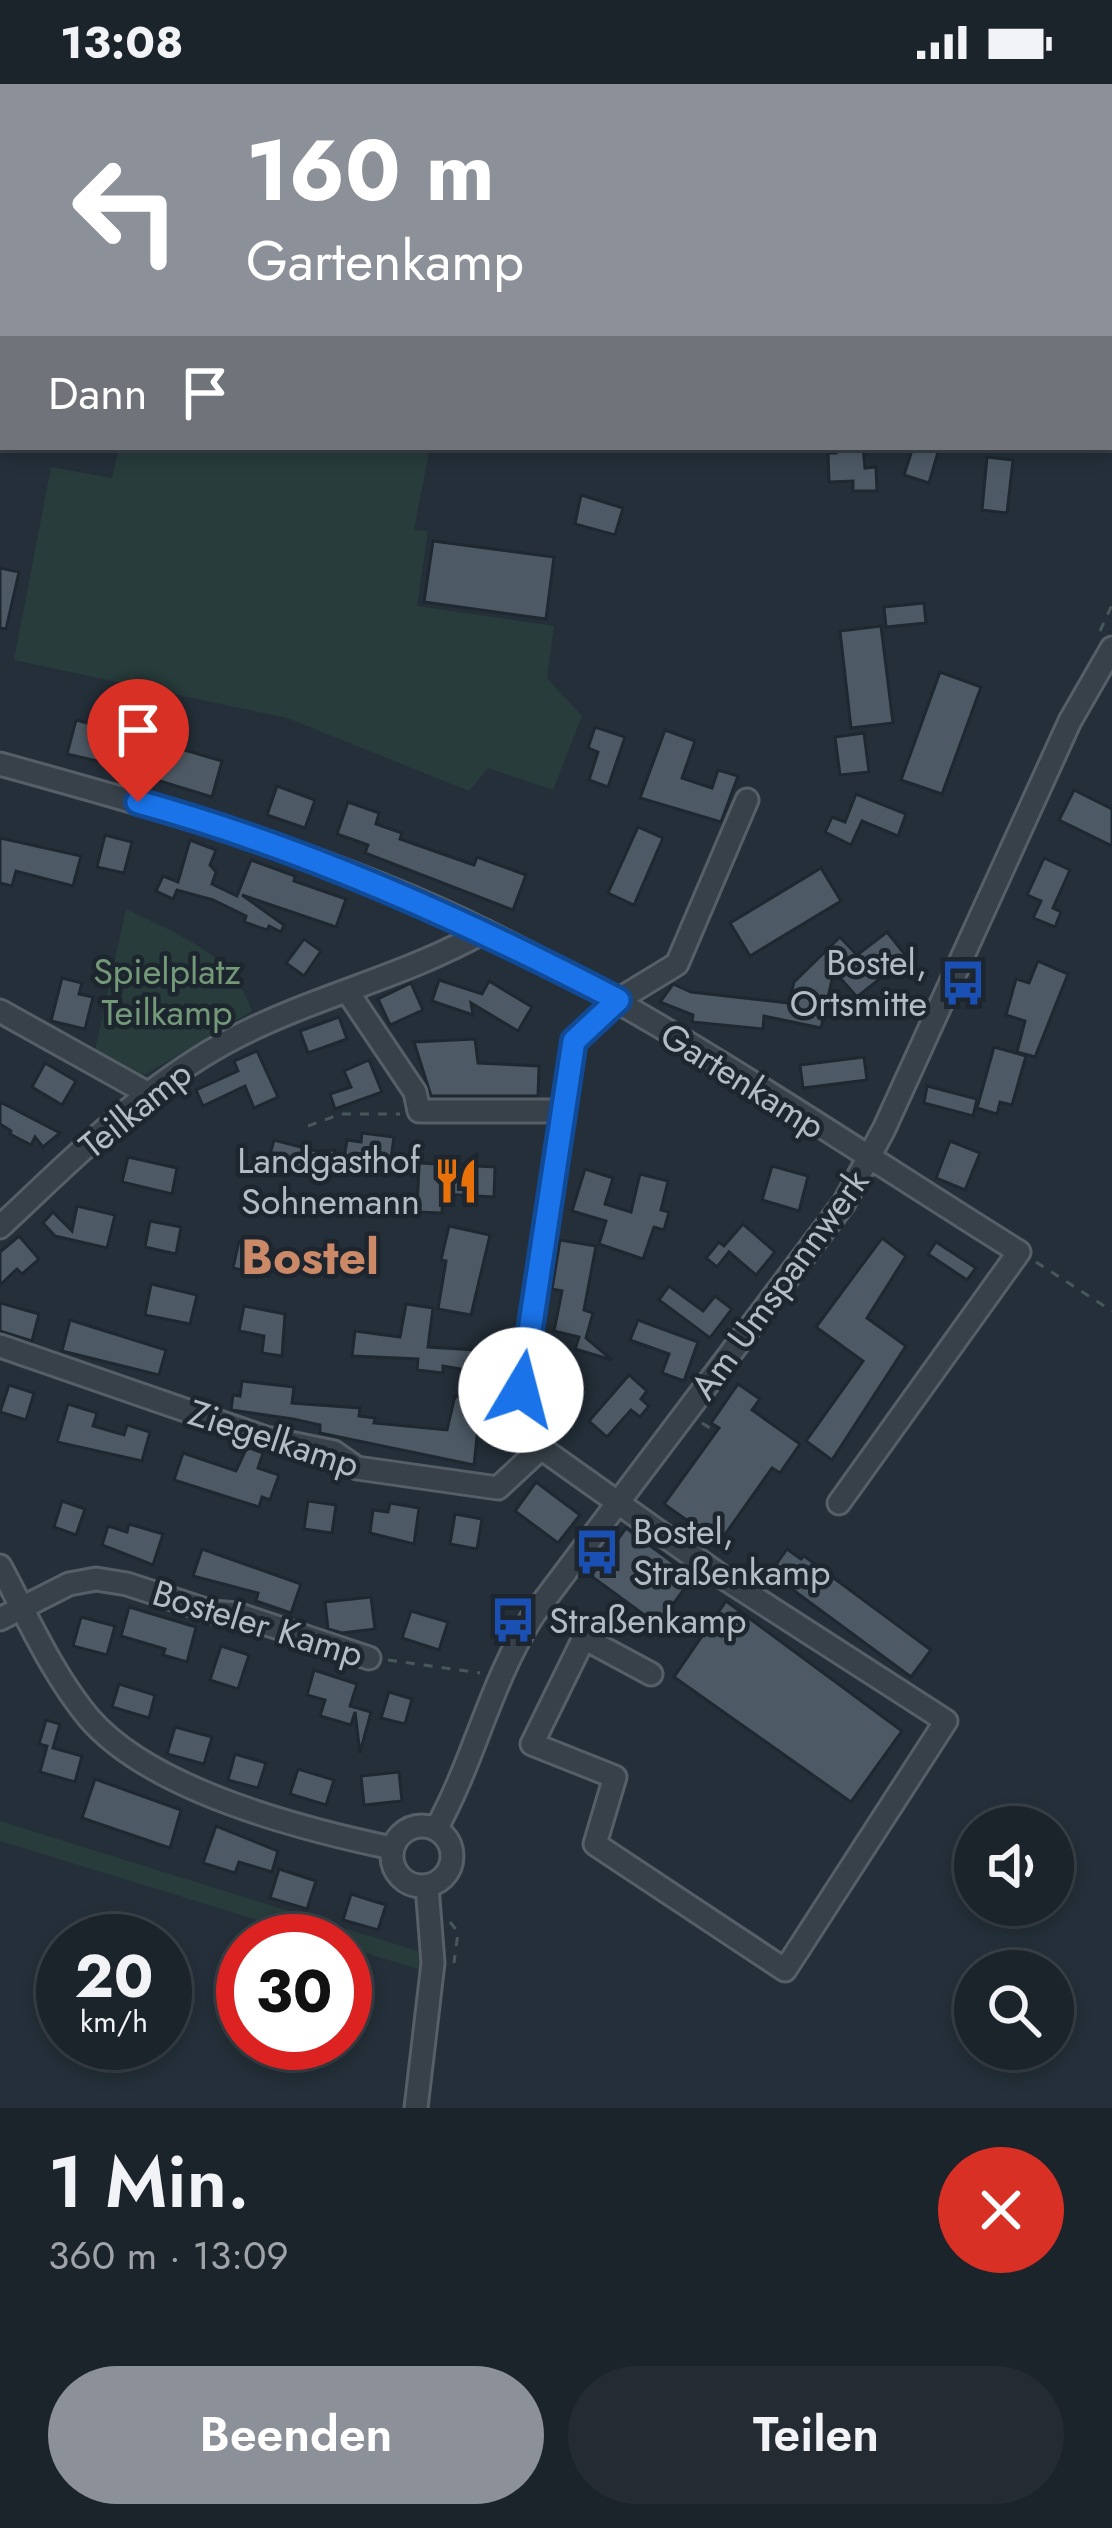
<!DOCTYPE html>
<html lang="de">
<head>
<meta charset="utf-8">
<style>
	:root { --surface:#1b232b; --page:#242b33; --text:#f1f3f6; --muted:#a0a4a9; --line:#394047; --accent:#8c9099 }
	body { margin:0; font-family:Jost,sans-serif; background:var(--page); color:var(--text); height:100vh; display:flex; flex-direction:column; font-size:45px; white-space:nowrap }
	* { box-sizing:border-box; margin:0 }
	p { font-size:39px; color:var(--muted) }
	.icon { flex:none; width:66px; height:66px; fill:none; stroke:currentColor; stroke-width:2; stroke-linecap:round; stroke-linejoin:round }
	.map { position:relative; height:2024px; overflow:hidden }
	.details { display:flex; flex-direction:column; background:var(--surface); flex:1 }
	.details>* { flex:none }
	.guide { position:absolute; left:0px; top:0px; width:1113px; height:366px; box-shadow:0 6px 18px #0003,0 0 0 3px var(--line); background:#8c9099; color:#fff; overflow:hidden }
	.fabs { position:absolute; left:954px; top:1722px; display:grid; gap:24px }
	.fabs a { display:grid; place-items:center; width:120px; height:120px; border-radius:50%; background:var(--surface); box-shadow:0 6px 18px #0003,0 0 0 3px var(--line); font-size:60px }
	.speed { position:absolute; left:36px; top:1830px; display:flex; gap:24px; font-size:60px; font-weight:700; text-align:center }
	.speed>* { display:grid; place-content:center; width:156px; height:156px; border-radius:50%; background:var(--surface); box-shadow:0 6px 18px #0003,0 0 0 3px var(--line); line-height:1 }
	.speed small { font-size:30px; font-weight:400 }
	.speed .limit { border:18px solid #d22; background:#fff; color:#111 }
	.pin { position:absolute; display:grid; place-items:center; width:102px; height:102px; color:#fff; margin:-123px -51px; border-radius:50% 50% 50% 0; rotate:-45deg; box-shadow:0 0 12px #0007 }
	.pin .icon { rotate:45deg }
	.me { position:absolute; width:132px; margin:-66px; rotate:8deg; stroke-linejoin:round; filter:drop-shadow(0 0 9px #0008) }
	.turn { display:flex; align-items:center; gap:42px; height:252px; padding:0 48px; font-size:54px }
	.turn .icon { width:156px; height:156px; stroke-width:2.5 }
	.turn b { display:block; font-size:84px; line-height:102px }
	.then { display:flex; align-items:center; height:114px; padding:0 48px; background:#0003; gap:24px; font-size:45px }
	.round { display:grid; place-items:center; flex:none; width:126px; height:126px; border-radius:63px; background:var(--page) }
	.summary { display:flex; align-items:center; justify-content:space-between; height:204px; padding:0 48px }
	h1 { font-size:72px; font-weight:600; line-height:90px }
	.button { display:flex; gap:24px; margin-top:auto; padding:24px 48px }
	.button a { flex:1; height:138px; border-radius:72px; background:var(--accent); color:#fff; font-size:48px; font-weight:600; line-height:138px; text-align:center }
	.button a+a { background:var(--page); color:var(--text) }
	.status { display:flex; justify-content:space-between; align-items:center; height:84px; padding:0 60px; background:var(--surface); direction:ltr }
	.status svg { height:33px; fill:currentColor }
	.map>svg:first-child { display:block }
	.green { fill:#273c3b }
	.building { fill:#4d5a65; stroke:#1f2830; stroke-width:3 }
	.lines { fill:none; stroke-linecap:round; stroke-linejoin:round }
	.minor-casing { stroke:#565f67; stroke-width:27 }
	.path { stroke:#465859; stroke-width:3; stroke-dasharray:9 9; stroke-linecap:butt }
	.minor { stroke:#384149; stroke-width:21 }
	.route-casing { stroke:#114b97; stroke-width:30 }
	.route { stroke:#1a73e8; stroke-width:21 }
	.labels { text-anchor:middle; stroke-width:9; stroke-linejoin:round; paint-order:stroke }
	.poi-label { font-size:36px; fill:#b3bcc5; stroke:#1d262e; text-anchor:end }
	.park-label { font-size:36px; fill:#739978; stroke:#1d262e }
	.street-label { font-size:36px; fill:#b3bcc5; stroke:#1d262e }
	.district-label { font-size:48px; font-weight:bold; fill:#cb8968; stroke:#1d262e }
</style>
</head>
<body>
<div class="status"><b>13:08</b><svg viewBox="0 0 49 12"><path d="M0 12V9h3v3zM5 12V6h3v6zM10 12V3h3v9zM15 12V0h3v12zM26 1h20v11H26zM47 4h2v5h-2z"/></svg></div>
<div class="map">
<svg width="1112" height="2024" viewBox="0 0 1112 2024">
	<rect width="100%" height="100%" fill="#242f39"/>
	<!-- green -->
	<g class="green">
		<path d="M119,363H430L414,446L428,447L417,522L554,542L547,594L582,632L553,706L488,684L469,707L287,634L14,576L51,383L112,394Z"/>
		<path d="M126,825C177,850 233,869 252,927L141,993L95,966Z"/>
		<path d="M0,1737L427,1870L425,1887L345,1863V1857H326L0,1757Z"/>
	</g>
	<!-- building -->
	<g class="building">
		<path d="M836,363H863L865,384L876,383L877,407H853V397L829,398L828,369H836Z"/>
		<path d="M913,363L938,368L929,399L904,391Z"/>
		<path d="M987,373L1013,376L1007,429L982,426Z"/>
		<path d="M581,411L623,424L615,451L575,440Z"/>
		<path d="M433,457L554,473L546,535L424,518Z"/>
		<path d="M0,484L19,488L6,545L0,544Z"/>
		<path d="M924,519L926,539L886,543L884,523Z"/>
		<path d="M881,542L893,639L851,644L840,547Z"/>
		<path d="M940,588L981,603L942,710L901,696Z"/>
		<path d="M76,636L106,644L97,677L67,670Z"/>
		<path d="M595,643L625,653L608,703L589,696L598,668L588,664Z"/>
		<path d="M665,646L695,657L682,694L712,704L718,686L738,692L721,738L640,714Z"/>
		<path d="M864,649L869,688L840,691L835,653Z"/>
		<path d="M137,652L222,677L212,713L127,687Z"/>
		<path d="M277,702L315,716L305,744L267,731Z"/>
		<path d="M1074,706L1112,725V762L1059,736Z"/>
		<path d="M856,710L906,730L898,752L862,737L851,761L825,748L832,733L845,738Z"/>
		<path d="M348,718L379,729L376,740L402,749L400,755L474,781L477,773L526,791L513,826L365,769L368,761L337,750Z"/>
		<path d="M638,743L663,754L634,821L608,809Z"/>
		<path d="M105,751L132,758L124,789L97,783Z"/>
		<path d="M0,754L81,772L73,802L16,787L12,802L0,799Z"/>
		<path d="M190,756L216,766L210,781L216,788L212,800L237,812L251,776L295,792L294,797L346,815L336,843L242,811L284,841L281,848L269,842L267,846L244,838L246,832L213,816L177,806L173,815L156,807L163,792L178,798Z"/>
		<path d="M1044,774L1070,786L1053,824L1061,828L1055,843L1033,834L1041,817L1027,811Z"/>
		<path d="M821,784L841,817L750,872L730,839Z"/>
		<path d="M887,848L907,873L857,913L834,887L821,944L764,932L763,945L692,938L693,931L660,918L673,900L691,908L789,919L794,898L840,853L857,871Z"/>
		<path d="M304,855L321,867L304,892L286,879Z"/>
		<path d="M1038,877L1068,890L1035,973L1017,968L1025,937L1006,931L1016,895L1029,899Z"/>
		<path d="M62,894L82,899L79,910L93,913L85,945L51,937Z"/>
		<path d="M439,896L482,910L489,897L532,923L518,947L471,919L473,931L432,917Z"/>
		<path d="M411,899L423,926L390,941L378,915Z"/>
		<path d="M339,933L347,955L308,969L300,947Z"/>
		<path d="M475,955L478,979L539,982L538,1012H431L414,958Z"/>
		<path d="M994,963L1026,972L1012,1021L1000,1018L997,1030L977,1024Z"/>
		<path d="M257,967L278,1013L254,1024L245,1002L203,1022L196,1006L238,987L234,977Z"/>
		<path d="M864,973L867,996L803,1004L800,981Z"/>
		<path d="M369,976L382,1008L335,1025L330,1010L351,1003L344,987Z"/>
		<path d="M45,979L76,997L62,1021L32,1003Z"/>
		<path d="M927,1002L977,1015L973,1032L924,1019Z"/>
		<path d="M0,1018L10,1023L60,1049L43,1063L35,1053L31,1061L10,1050L11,1047L0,1040Z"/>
		<path d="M362,1049L394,1053L390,1082L352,1077L351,1085L306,1079L304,1087L268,1078L274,1056L316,1067L335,1066L334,1071L344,1074L347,1056L361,1058Z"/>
		<path d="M950,1057L980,1069L965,1106L936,1094Z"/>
		<path d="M128,1073L177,1084L172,1110L122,1098Z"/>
		<path d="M419,1079L495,1083L494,1113L443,1110L442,1129L417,1128Z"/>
		<path d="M772,1082L808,1092L799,1127L762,1116Z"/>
		<path d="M585,1085L613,1094L605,1120L631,1128L640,1090L668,1097L661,1126L669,1128L664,1146L654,1143L643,1175L599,1160L606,1137L572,1127Z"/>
		<path d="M77,1122L115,1131L107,1164L55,1152L43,1139L53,1128L72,1147Z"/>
		<path d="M150,1137L181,1143L176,1170L145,1163Z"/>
		<path d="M743,1140L775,1168L756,1191L729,1168L717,1183L706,1174L719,1158L724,1162Z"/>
		<path d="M449,1142L490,1151L471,1231L438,1225L446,1177L441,1176Z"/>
		<path d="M19,1152L39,1175L22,1190L17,1185L0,1201V1168Z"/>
		<path d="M882,1154L906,1172L867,1234L906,1262L832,1376L806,1357L863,1277L816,1243Z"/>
		<path d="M560,1156L596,1162L584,1226L593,1229L586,1254L612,1276L575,1265L579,1253L554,1247L562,1207L552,1205Z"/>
		<path d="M239,1157L274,1165L268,1192L233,1184Z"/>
		<path d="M936,1158L976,1184L967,1196L928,1170Z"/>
		<path d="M151,1200L197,1211L190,1240L145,1231Z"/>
		<path d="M669,1202L703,1227L715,1212L732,1225L710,1254L659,1216Z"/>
		<path d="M0,1219L39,1230L32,1257L0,1247Z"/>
		<path d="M406,1220L433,1224L428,1263L493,1267L489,1290L443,1282V1289L417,1286L418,1275L352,1272L355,1247L400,1253Z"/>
		<path d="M244,1222L285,1230L282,1272L262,1269L264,1252L239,1247Z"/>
		<path d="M70,1236L166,1266L159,1291L62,1267Z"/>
		<path d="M638,1236L698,1258L684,1297L662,1289L669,1270L630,1256Z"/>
		<path d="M568,1283L575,1328L555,1331L547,1286Z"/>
		<path d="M629,1291L647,1307L641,1315L649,1322L640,1333L631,1326L607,1353L589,1337Z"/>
		<path d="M242,1297L294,1303L292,1319L360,1324L359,1332L375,1334L374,1339L447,1346L455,1312L487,1319L478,1344L474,1381L320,1349V1341L293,1335L231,1326L233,1311L240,1312Z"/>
		<path d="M738,1300L760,1315L752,1326L800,1360L780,1389L772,1384L719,1459L664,1420L719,1344L711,1339Z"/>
		<path d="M9,1301L34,1309L26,1336L0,1328Z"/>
		<path d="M68,1320L97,1329L93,1342L124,1351L127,1341L150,1348L142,1377L57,1358Z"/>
		<path d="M247,1363L263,1369L258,1384L279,1391L270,1416L262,1413L259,1423L174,1396L183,1369L236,1387Z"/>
		<path d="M536,1398L580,1431L558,1459L515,1427Z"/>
		<path d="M62,1417L85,1425L76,1451L54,1443Z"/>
		<path d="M308,1417L336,1421L332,1449L304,1445Z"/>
		<path d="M390,1419L419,1424L414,1460L370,1449L373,1426L388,1428Z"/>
		<path d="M455,1430L482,1435L477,1465L450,1460Z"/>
		<path d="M129,1440L163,1450L153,1481L102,1461L108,1442L127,1448Z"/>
		<path d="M626,1444L693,1493L658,1541L591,1492Z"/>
		<path d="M202,1465L301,1500L291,1529L256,1517L258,1509L193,1492Z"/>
		<path d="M787,1465L801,1475L804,1472L931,1566L911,1593L770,1489Z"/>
		<path d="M371,1513L375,1545L342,1549L328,1545L325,1518Z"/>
		<path d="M726,1517L902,1647L851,1718L674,1593Z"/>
		<path d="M129,1523L196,1543L187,1578L163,1571L165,1565L121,1552Z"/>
		<path d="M411,1527L448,1538L439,1566L402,1554Z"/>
		<path d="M81,1533L115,1542L107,1571L73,1562Z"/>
		<path d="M221,1562L249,1571L238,1605L210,1596Z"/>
		<path d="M314,1586L357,1600L350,1622L371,1628L360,1669L355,1628L351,1641L320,1632L325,1616L307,1611Z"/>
		<path d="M119,1600L155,1611L149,1634L112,1623Z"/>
		<path d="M389,1608L412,1615L405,1640L381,1634Z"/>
		<path d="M46,1636L60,1640L53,1664L82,1672L75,1698L40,1688L47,1662L39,1660Z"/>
		<path d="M175,1643L212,1653L204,1680L167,1670Z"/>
		<path d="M235,1670L266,1679L258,1704L228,1696Z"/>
		<path d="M298,1685L334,1696L326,1721L290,1710Z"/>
		<path d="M399,1688L402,1717L364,1721L361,1692Z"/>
		<path d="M95,1695L181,1726L170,1764L82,1734Z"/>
		<path d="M216,1742L278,1767L272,1788L239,1778L235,1789L203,1779Z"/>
		<path d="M279,1785L316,1797L307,1825L270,1814Z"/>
		<path d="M351,1810L386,1821L378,1846L343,1836Z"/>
	</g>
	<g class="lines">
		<!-- minor casing -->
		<g class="minor-casing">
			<g id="minor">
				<path d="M30,0V3"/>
				<path d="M871,0V3"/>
				<path d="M0,207L3,194"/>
				<path d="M1110,264L1112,265"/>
				<path d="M1110,343L1112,345"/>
				<path d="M0,680C166,726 334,772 489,849C673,940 844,1059 1019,1168L839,1419"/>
				<path d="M347,907L415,1008L419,1027H560"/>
				<path d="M0,927L147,1009"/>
				<path d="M0,1143C75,1073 146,999 238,952C318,911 406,892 485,847"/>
				<path d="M0,1262L266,1354L334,1368L357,1384L498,1404L541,1364"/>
				<path d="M0,1482C27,1532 52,1590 89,1634C151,1706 301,1745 392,1764"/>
				<path d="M0,1535L69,1500L96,1495L127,1500L212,1528L237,1530L369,1574"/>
				<path d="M651,1590L584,1554L532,1660L615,1693L595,1760L785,1886L946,1637L721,1492L541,1364L522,1333L520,1320L574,957L618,916L677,880L747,716"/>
				<circle cx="422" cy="1772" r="30"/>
				<path d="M436,1745C475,1675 490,1598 534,1530L844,1119L884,1045L1070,637L1112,564"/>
				<path d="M416,2024L433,1879L427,1802"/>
			</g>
		</g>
		<!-- path -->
		<g class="path">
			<path d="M0,66L3,67"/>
			<path d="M1100,547L1112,521"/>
			<path d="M308,1042L341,1030H400"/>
			<path d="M1036,1178L1112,1227"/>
			<path d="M702,1339L716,1348"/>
			<path d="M388,1576L480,1589"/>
			<path d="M450,1838L458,1848L454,1879"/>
		</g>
		<!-- minor -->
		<use href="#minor" class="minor"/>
	</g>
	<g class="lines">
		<!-- route casing -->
		<g class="route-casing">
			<path id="route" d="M138,718C305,764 464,836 618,916L574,957L521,1306"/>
		</g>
		<!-- route -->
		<use href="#route" class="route"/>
	</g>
	<!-- icons -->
	<defs>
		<g id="bus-bare" transform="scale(3.6)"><path d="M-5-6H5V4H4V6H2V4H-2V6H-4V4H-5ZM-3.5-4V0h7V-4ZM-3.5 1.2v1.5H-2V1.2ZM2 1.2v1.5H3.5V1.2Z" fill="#1a4fb4" stroke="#1d262e" stroke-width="2.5" paint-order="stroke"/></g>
		<g id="restaurant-bare" transform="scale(3.6)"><path d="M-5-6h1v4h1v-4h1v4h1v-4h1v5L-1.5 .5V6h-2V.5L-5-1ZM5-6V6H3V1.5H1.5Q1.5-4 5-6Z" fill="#e8710a" stroke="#1d262e" stroke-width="2.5" paint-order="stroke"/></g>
	</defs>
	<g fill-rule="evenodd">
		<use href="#bus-bare" x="963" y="899"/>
		<use href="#restaurant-bare" x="456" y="1097"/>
		<use href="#bus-bare" x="597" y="1468"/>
		<use href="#bus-bare" x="513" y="1536"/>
	</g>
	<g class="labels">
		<!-- poi labels -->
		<g class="poi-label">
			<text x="927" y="891">Bostel,<tspan x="927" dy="41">Ortsmitte</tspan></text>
			<text x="420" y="1089">Landgasthof<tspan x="420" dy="41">Sohnemann</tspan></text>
			<text x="633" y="1460" text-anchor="start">Bostel,<tspan x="633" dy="41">Straßenkamp</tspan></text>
			<text x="549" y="1549" text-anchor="start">Straßenkamp</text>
		</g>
		<!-- park labels -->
		<g class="park-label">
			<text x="167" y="900">Spielplatz<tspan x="167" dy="41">Teilkamp</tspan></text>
		</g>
		<!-- street labels -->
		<g class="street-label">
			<text transform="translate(743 996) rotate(32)" y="13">Gartenkamp</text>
			<text transform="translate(135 1025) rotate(-39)" y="13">Teilkamp</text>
			<text transform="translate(779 1200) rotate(-54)" y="13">Am Umspannwerk</text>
			<text transform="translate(274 1354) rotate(18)" y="13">Ziegelkamp</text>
			<text transform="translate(258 1539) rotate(17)" y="13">Bosteler Kamp</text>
		</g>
		<!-- district labels -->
		<g class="district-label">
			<text x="310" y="1190">Bostel</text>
		</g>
	</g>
</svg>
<div class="fabs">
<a><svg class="icon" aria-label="sound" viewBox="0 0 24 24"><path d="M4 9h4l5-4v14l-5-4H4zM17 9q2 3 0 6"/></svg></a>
<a><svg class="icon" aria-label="search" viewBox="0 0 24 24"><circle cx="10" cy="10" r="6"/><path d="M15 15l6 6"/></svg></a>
</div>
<div class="speed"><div>20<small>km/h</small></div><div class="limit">30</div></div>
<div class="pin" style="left:138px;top:718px;background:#d93025"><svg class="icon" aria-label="arrive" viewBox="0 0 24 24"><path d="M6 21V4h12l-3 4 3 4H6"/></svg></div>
<svg class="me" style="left:521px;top:1306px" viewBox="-20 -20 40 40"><circle r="19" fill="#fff"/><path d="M0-13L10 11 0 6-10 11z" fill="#1a73e8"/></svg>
<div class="guide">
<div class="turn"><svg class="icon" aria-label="left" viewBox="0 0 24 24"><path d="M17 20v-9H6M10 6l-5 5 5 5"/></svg><div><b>160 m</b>Gartenkamp</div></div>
<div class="then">Dann<svg class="icon" aria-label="arrive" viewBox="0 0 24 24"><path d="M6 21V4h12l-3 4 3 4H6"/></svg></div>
</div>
</div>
<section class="details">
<div class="summary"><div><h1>1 Min.</h1><p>360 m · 13:09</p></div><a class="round" style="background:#d93025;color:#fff"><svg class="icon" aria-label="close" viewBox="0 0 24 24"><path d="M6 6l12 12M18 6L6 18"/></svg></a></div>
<div class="button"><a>Beenden</a><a>Teilen</a></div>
</section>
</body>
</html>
